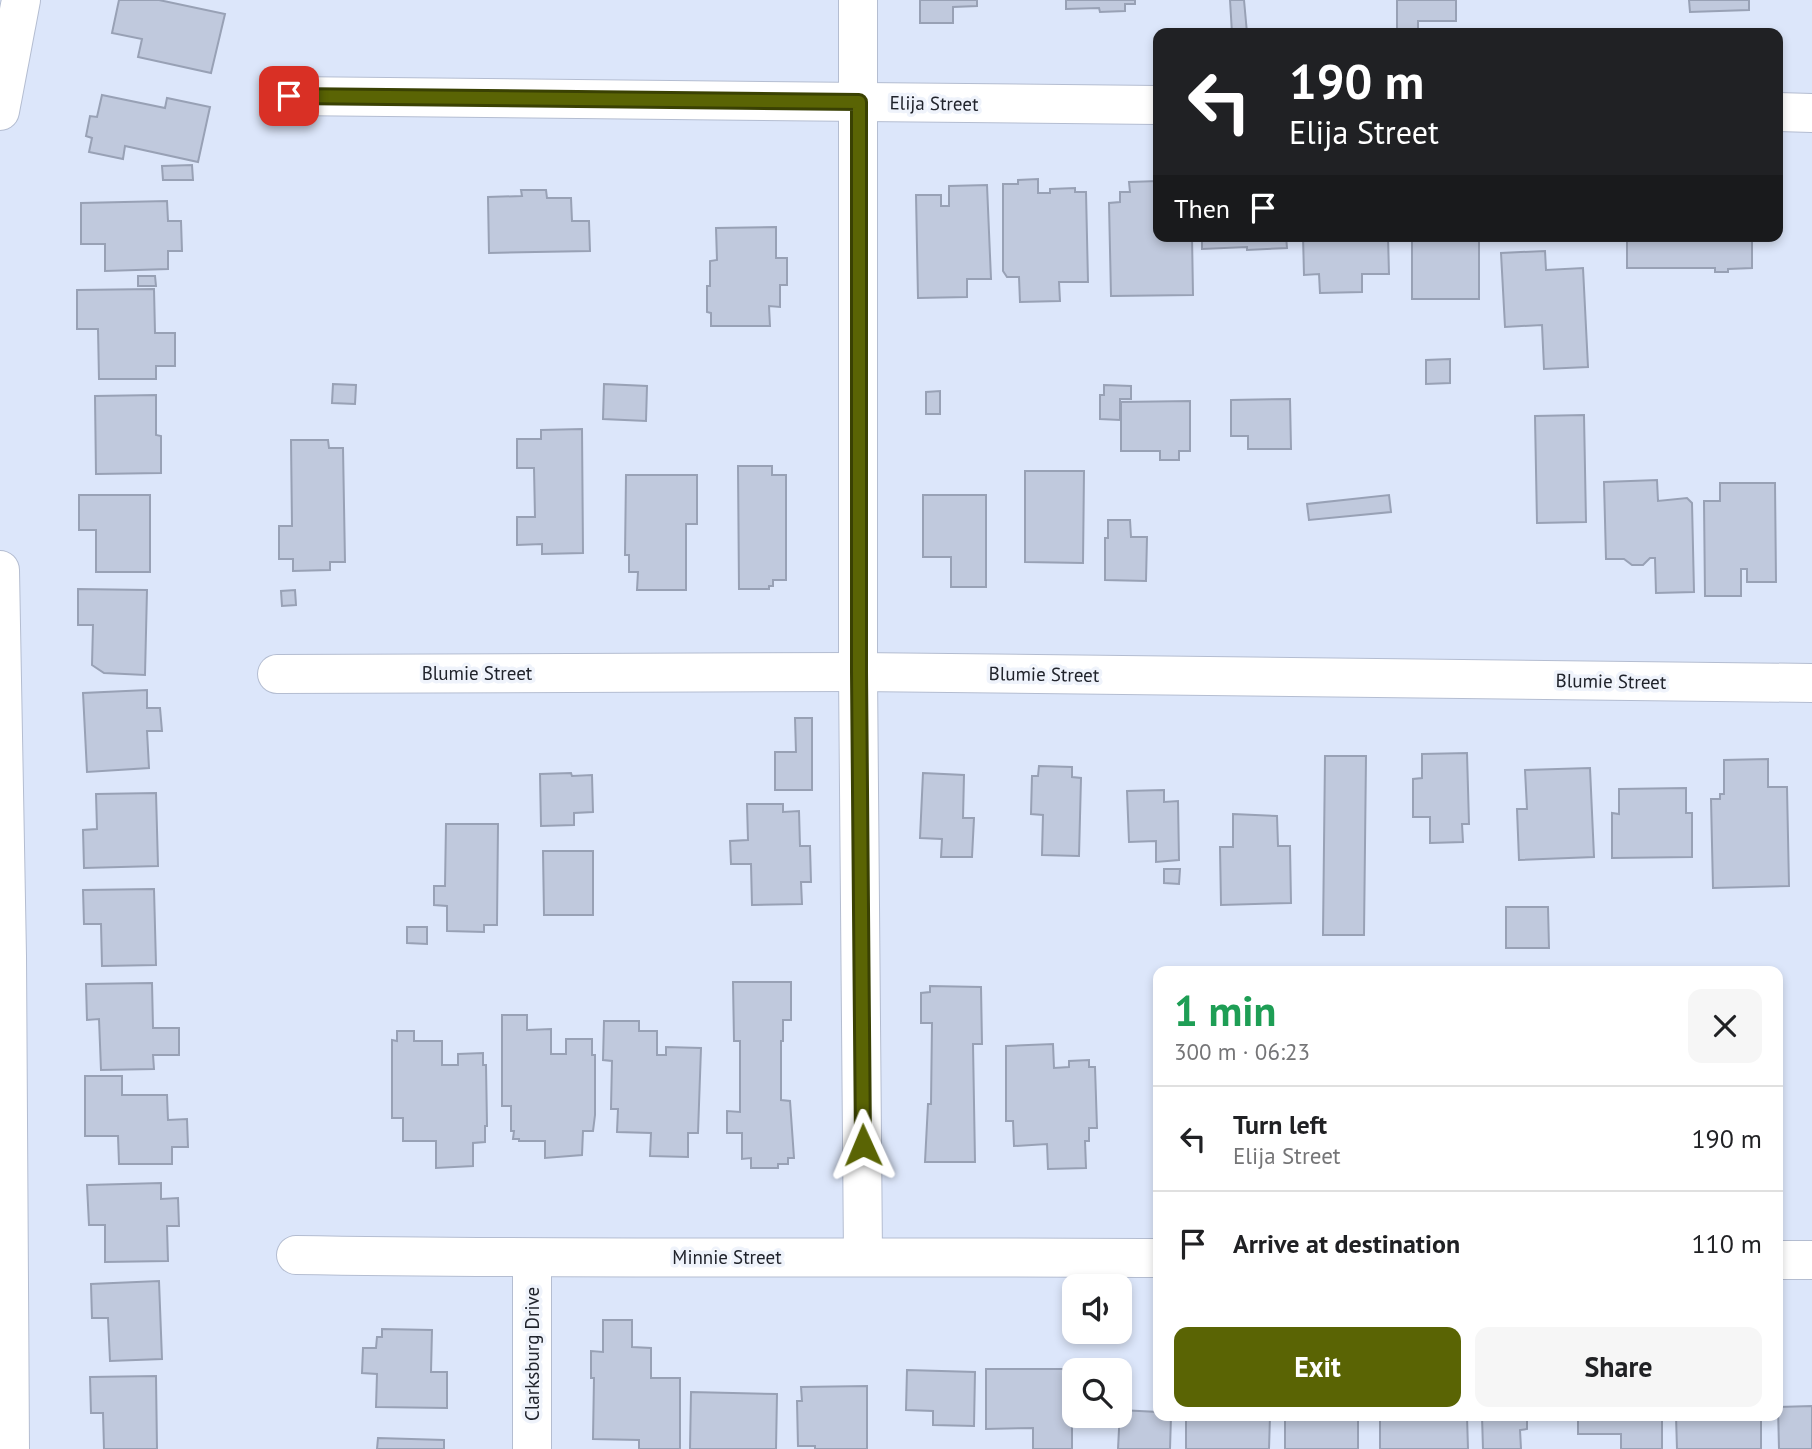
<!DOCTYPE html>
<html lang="en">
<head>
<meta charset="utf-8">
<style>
	:root { --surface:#fff; --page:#f6f6f6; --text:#202124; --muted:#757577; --line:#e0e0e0; --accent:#5a6404 }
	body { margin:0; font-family:"PT Sans",sans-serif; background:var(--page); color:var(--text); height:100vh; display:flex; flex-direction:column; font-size:26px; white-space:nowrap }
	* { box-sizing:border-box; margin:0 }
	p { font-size:23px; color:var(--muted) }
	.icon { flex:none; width:38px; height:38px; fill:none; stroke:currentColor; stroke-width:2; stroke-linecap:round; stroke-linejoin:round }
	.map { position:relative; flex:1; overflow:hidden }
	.sheet { position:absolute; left:1153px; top:966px; width:630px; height:455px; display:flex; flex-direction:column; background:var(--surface); border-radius:14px; box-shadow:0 4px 10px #0003 }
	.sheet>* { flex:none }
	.guide { position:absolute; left:1153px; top:28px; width:630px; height:214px; border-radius:14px; box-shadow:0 4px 10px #0003; background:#202124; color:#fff; overflow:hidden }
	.tools { position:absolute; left:1062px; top:1274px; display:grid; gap:14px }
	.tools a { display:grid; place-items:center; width:70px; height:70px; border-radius:14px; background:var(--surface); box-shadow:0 4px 10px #0003; font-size:35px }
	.pin { position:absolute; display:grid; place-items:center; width:60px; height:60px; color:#fff; margin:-30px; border-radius:14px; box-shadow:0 4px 10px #0006 }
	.me { position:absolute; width:77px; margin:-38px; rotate:359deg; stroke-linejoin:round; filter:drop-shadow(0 0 5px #0008) }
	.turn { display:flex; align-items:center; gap:24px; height:147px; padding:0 21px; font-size:32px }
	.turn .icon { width:91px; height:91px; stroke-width:2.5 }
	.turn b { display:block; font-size:49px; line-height:60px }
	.then { display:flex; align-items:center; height:66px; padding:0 21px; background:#0003; gap:14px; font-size:26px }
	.round { display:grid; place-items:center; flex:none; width:74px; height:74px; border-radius:14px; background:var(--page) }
	.overview { display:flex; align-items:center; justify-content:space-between; height:119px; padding:0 21px }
	h1 { font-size:42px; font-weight:800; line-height:52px; color:#1e9e55 }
	.button { display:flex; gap:14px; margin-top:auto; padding:14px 21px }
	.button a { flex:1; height:80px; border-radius:14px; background:var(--accent); color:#fff; font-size:28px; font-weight:800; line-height:80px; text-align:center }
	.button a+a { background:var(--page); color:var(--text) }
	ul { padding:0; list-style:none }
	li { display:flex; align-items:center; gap:21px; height:105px; padding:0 21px; border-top:2px solid var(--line) }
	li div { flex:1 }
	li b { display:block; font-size:26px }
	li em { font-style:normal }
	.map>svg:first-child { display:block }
	.building { fill:#c0c9dd; stroke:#98a1b5; stroke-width:2 }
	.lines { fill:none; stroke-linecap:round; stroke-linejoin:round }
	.minor-casing { stroke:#b4bdd1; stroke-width:40 }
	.minor { stroke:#fff; stroke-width:38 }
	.route-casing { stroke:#3a4103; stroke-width:18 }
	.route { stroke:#5a6404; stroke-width:12 }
	.labels { text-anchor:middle; stroke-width:7; stroke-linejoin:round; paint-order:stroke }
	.street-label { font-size:19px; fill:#20232b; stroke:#eff3fb }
</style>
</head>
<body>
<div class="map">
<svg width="1812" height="1449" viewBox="0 0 1812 1449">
	<rect width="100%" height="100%" fill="#dce6fa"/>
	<!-- building -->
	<g class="building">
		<path d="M119,0H159L225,14L211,73L138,57L142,39L112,33Z"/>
		<path d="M920,0H977V6L953,7V23H920Z"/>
		<path d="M1066,0H1135V4H1125V11L1100,12L1099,8L1066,9Z"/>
		<path d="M1230,0H1244L1247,33H1232Z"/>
		<path d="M1397,0H1456V21H1418V31L1397,32Z"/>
		<path d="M1689,0H1749V10L1690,12Z"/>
		<path d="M102,95L165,108L167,98L210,107L198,162L125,146L123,159L89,152L92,138L86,136L90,116L97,117Z"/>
		<path d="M192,165L193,180H163L162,166Z"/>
		<path d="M1038,179V193H1050V189L1075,188V192H1086L1088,282H1059L1060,301L1020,302L1019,277H1007L1003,271V184H1018V180Z"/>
		<path d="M1158,181V236H1192L1193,295L1111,296L1109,203L1120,202V192H1130L1129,182Z"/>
		<path d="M987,185L991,279H967V297L918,298L916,195H941V206H949V186Z"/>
		<path d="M521,190H546L547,198H571L572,221H589L590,251L489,253L488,197L522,196Z"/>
		<path d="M167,201L168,221H181L182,251H168V269L105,271V244H81V203Z"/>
		<path d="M776,227V258H787V285H780V307L769,306L770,326H711V313L707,312V286H710V261L717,260L716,228Z"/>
		<path d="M1202,236H1286L1287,248L1247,250V247L1202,249Z"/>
		<path d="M1303,236H1388L1389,274H1362V292L1320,293L1319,274L1304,275Z"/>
		<rect x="1412" y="236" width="67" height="63"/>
		<path d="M1627,236H1752V268L1728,269V272H1715V268H1627Z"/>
		<path d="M1545,251L1546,270L1583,268L1588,367L1544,369L1542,325L1505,327L1501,253Z"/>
		<path d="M138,276H155L156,286H138Z"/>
		<path d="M154,289L155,333H175V366H156V379H99L98,329H77V290Z"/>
		<path d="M1450,359V383L1426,384V360Z"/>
		<path d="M333,384L356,385L355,404L332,403Z"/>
		<path d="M604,384L647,386L646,421L603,419Z"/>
		<path d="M1104,385L1131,386V399H1120V420L1100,419V395H1104Z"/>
		<path d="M940,391V414H926V392Z"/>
		<path d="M156,395V435L161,436V473L96,474L95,396Z"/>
		<path d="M1290,399L1291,449H1248V436H1231V400Z"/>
		<path d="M1190,401V451H1179V460H1160V451H1121V402Z"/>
		<path d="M1584,415L1586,522L1537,523L1535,416Z"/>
		<path d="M582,429L583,553L542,554V544L517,545V517H535L534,468H517V439H541V430Z"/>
		<path d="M291,440H328L329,448H343L345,562H330V570L293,571V559H279V526H292Z"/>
		<path d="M738,466H772V475H786V580H773V586H769V589H739Z"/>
		<path d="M1025,471H1084L1083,563L1025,562Z"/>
		<path d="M626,475H697V524H686V590H637L638,572H629V555H625Z"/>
		<path d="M1657,480L1658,501L1687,498L1692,503L1694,592L1656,593L1655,558H1650L1643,565H1632L1624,559H1606L1604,482Z"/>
		<path d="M1720,483H1775L1776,582H1747V569H1741V596H1705L1704,501H1720Z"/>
		<path d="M79,495H150V572H96V530H79Z"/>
		<path d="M923,495H986V587H951V557H923Z"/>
		<path d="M1389,495L1391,512L1309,520L1307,504Z"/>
		<path d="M1108,520H1130L1131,537H1147L1146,581L1105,580V538H1108Z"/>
		<path d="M78,589L147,590L145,675L104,673L92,665L93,625H78Z"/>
		<path d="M295,590L296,605L282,606L281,591Z"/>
		<path d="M147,690V708H160L162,731H147L149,768L87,772L83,693Z"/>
		<path d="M795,718H812V790H775V752H796Z"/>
		<path d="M1467,753L1469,824H1462L1463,842L1430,843V817H1413V779L1422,778V754Z"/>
		<path d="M1325,756H1366L1364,935H1323Z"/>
		<path d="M1768,759V787H1787L1789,886L1713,888L1711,799H1720V794H1724V760Z"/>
		<path d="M1039,766L1072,767V777L1081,778L1079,856L1042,855L1043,815L1031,814L1032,776H1038Z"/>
		<path d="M1590,768L1594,857L1519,860L1517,809H1527L1525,770Z"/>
		<path d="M571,773L572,776L592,775L593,812L574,813V825L541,826L540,774Z"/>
		<path d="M923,773L964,775L963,818H974L972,857H941L942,839L920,838Z"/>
		<path d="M1686,788V813H1692V857L1612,858V813L1619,814V789Z"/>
		<path d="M1164,790V802L1178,801L1179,860L1156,862V841L1129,842L1127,791Z"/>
		<path d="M156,793L158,866L84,868L83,830L97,829L96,794Z"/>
		<path d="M747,804H783V812L799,811L800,846H810L811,882H801L802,904L752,905L751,864H731L730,841L748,840Z"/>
		<path d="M1233,814L1277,816L1278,846H1290L1291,903L1221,905L1220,847H1233Z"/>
		<path d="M446,824H498L497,925H484V932L447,931V906L434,905V886H445Z"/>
		<path d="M543,851H593V915H544Z"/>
		<path d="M1164,869H1180L1179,884L1164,883Z"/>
		<path d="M154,889L156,965L102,966L101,924H84L83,890Z"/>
		<path d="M1506,907H1548L1549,948H1506Z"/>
		<path d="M407,927H427V944L407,943Z"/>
		<path d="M733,982H791V1020H783V1041H781V1100L790,1101L794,1158H788V1164H778V1168H751V1158L742,1159V1133H727V1111L740,1112V1041H734Z"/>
		<path d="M152,983L153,1028H179V1055H153L154,1069L101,1070L99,1019L87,1020L86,984Z"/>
		<path d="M930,986L981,987L982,1044H973L975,1162H925L928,1104H931L932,1023H921V993L930,992Z"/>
		<path d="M502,1015H527V1030L551,1029V1054H566V1039H592V1055H595V1115L593,1131H583L582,1155L545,1158V1141H519V1139H513L514,1131H511V1106H502Z"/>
		<path d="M604,1021H639V1031H657V1055H666V1047L701,1048L698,1133H688V1157L650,1156L651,1133L617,1132L618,1109H611L612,1061L603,1060Z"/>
		<path d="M397,1031H414V1041H442V1065H458V1054L483,1053V1065H486L487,1126H485V1142L473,1143V1166L436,1168V1141H403V1118H392V1040L397,1041Z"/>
		<path d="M1053,1044L1054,1068L1069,1067V1061L1089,1060V1067H1095L1097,1128H1089V1141H1085L1086,1168L1048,1169L1047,1144L1014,1146L1013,1121H1006V1046Z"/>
		<path d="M85,1076H122V1095H167L168,1120L187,1119L188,1147H172V1164H119L118,1136H85Z"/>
		<path d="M161,1183V1199L178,1198L179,1226H167L168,1261L105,1262V1225H89L87,1185Z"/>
		<path d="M159,1281L162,1359L110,1361L108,1318H92L91,1284Z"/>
		<path d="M603,1320H632V1347L651,1348V1378H680V1449H639V1440L593,1439L594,1378H591V1351L603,1352Z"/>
		<path d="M382,1329L432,1330L431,1372H447V1408L376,1407L377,1374L362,1373L363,1348H376L377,1337H382Z"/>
		<path d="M986,1369H1072V1449H1033V1428L986,1429Z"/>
		<path d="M907,1370L975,1372L974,1426L933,1425V1411L906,1410Z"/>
		<path d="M156,1376L157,1449H104L103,1413H91L90,1377Z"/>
		<path d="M867,1386V1449H815V1446H798L797,1401H802L801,1387Z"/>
		<path d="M691,1392L777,1394L776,1449H690Z"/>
		<path d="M1812,1406V1449H1779L1778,1407Z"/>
		<path d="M1120,1410L1158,1412V1416H1171L1170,1449H1118Z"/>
		<path d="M1186,1416H1270L1269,1449H1186Z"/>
		<rect x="1285" y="1416" width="73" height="33"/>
		<path d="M1380,1416H1467L1468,1449H1380Z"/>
		<path d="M1482,1416H1527V1429L1520,1430L1521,1449H1483Z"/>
		<path d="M1578,1416H1662V1449H1621V1434H1578Z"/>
		<path d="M1676,1416H1761V1449H1677Z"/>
		<path d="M378,1438L444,1440V1449H377Z"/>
	</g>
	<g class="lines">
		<!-- minor casing -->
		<g class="minor-casing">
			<g id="minor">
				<path d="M858,0V672L863,1256"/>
				<path d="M289,96L1158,105"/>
				<path d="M0,111L21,0"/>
				<path d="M1778,112L1812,113"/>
				<path d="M0,570L7,956L10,1449"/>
				<path d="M277,674L858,672L1812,683"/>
				<path d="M296,1255C584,1260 871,1256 1158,1258"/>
				<path d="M1778,1260H1812"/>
				<path d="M532,1449V1259"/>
			</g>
		</g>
		<!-- minor -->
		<use href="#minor" class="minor"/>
	</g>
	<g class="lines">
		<!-- route casing -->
		<g class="route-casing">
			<path id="route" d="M289,96L859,102V672L863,1145"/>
		</g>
		<!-- route -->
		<use href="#route" class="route"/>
	</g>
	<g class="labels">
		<!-- street labels -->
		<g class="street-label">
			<text transform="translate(934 103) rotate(1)" y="7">Elija Street</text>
			<text x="477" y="680">Blumie Street</text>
			<text transform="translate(1044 674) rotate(1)" y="7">Blumie Street</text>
			<text transform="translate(1611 681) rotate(1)" y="7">Blumie Street</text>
			<text x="727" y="1264">Minnie Street</text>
			<text transform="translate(532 1354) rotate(-90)" y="7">Clarksburg Drive</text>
		</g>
	</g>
</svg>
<div class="tools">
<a><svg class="icon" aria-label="sound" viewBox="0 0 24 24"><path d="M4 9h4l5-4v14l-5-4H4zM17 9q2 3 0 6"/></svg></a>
<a><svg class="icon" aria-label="search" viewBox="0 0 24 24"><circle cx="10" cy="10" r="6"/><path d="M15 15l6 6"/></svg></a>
</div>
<div class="pin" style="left:289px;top:96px;background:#d93025"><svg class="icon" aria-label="arrive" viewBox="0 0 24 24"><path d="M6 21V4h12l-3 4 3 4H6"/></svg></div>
<svg class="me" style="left:863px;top:1145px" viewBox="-20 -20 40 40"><path d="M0-17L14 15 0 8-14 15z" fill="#5a6404" stroke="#fff" stroke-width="4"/></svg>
<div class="guide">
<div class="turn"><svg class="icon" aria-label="left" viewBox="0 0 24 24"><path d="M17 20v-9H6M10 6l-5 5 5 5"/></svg><div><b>190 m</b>Elija Street</div></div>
<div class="then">Then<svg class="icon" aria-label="arrive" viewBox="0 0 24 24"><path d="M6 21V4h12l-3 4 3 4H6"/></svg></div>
</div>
<section class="sheet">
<div class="overview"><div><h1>1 min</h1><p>300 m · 06:23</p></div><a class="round"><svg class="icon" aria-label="close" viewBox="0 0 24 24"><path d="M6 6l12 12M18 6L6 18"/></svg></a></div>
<ul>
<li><svg class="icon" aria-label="left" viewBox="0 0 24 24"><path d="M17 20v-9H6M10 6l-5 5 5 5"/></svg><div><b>Turn left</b><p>Elija Street</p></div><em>190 m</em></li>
<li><svg class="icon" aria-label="arrive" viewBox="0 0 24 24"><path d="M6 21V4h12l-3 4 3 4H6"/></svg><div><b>Arrive at destination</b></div><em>110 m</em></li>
</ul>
<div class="button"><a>Exit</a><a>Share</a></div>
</section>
</div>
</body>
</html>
